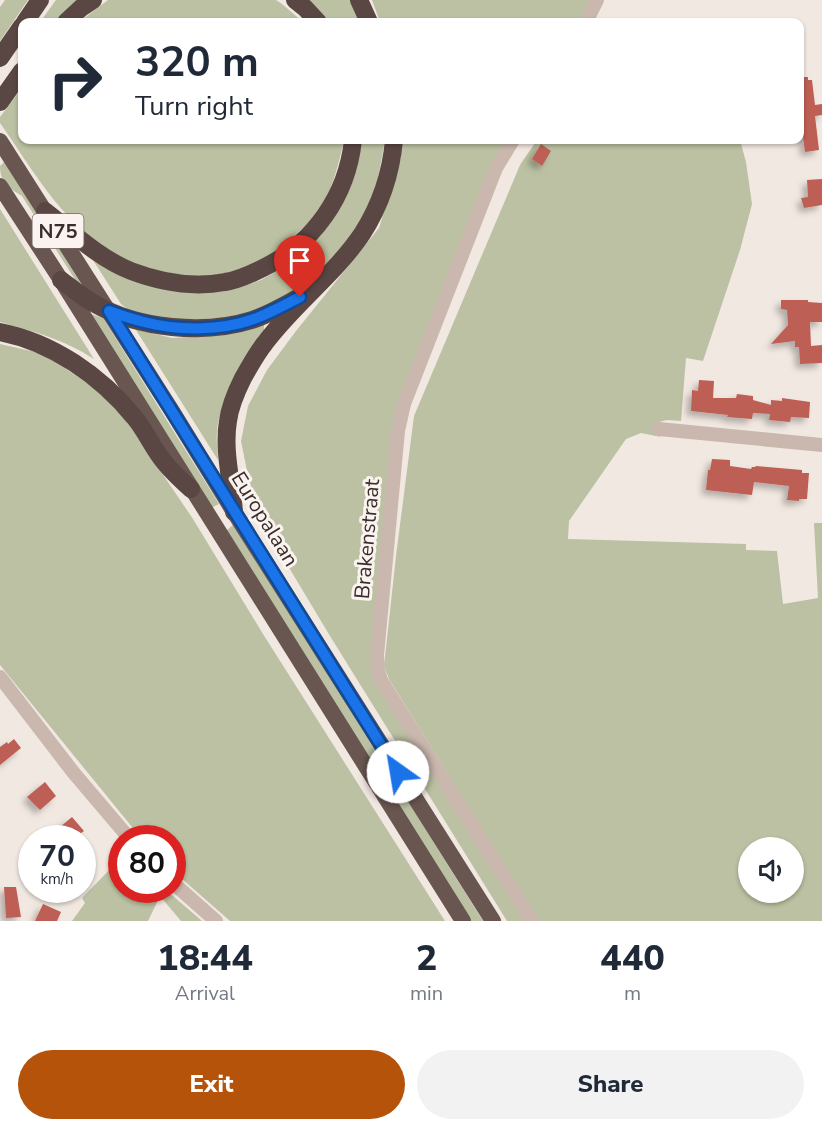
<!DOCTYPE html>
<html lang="en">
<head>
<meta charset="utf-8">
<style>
	:root { --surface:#fff; --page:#f2f2f3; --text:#1f2937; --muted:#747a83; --accent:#b45309 }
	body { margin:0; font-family:"Nunito Sans",sans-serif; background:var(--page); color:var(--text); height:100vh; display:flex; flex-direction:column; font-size:22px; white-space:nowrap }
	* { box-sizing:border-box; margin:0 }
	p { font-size:20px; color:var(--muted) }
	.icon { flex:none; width:33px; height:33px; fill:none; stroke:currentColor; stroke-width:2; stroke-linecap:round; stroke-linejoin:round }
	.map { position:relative; height:921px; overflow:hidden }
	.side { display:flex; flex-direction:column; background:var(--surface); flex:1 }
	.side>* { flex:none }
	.banner { position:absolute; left:18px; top:18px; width:786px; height:126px; border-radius:12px; box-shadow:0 2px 4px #0004; background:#fff; color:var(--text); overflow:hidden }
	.buttons { position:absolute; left:738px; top:837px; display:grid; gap:12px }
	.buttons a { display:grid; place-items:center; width:66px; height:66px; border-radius:50%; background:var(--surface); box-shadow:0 2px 4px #0004; font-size:30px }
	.speed { position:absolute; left:18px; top:825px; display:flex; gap:12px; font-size:30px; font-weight:700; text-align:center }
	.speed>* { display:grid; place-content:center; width:78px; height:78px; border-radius:50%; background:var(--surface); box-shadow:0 2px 4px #0004; line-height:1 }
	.speed small { font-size:15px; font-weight:400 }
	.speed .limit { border:9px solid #d22; background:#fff; color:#111 }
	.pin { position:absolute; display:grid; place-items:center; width:51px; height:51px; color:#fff; margin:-62px -26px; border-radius:50% 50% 50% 0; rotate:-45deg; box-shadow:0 0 6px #0007 }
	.pin .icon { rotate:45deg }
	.me { position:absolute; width:66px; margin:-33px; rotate:328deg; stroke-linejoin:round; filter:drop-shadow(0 0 4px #0008) }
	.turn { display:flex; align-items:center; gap:21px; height:126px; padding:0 18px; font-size:27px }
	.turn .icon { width:78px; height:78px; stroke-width:2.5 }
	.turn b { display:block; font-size:42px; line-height:51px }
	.eta { display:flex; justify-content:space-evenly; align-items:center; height:102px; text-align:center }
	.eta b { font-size:36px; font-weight:800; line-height:42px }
	.cta { display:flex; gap:12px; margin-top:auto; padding:12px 18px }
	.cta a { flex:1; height:69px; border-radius:36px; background:var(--accent); color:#fff; font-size:24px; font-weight:800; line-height:69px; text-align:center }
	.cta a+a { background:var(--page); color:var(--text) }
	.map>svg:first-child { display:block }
	.green { fill:#bbc1a2; fill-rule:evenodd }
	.building { fill:#be5f54; filter:url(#shadow) }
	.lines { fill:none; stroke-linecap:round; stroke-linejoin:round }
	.minor { stroke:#cab7ae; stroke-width:14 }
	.trunk { stroke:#6a5651; stroke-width:16 }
	.motorway { stroke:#5a4744; stroke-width:18 }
	.route-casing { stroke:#114b97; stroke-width:15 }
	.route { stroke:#1a73e8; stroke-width:10 }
	.labels { text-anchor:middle; stroke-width:6; stroke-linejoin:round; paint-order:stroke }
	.shield { fill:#faf3ef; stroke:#736966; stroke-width:1.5 }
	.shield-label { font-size:20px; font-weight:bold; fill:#392e2c }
	.street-label { font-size:21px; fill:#392e2c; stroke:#faf3ef }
</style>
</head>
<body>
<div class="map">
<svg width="822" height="921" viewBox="0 0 822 921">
	<defs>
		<filter id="shadow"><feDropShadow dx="-4.5" dy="4.5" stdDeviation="3" flood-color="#0004"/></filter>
	</defs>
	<rect width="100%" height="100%" fill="#f2e8e2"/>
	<!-- green -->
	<g class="green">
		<path d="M5,0H28L0,41V7Z"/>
		<path d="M56,0H79L55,22H40Z"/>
		<path d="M108,0H276L282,4L303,22H79Z"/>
		<path d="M307,0H351L360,22H328Z"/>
		<path d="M372,0H593L581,22H380Z"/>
		<path d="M22,88V140H344C338,166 332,194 315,216C309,223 301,229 295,235C278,250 259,263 237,270C195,284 141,271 105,248C59,218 31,167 0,123V117Z"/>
		<path d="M359,140H385L378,178L370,205L342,250L301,290L243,317L170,321L131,312L121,304L91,257L235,289L261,280L277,271L295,259Z"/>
		<path d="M401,140H504L453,261L398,407L372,664L527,921H507L330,636L255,511L241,441L248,406L267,370L296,331L379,228L401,157Z"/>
		<path d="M537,140H740L746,162L752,204L740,250L703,361L686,358L681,421L667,420L659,422L658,435L661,437L641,433L626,439L569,521L568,539L746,544V550L777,551L783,604L818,598L814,523H822V921H539L389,679L384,666L396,556L414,416L520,165ZM748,848H794V892H748Z"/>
		<path d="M6,160L88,292L81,289L22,196C9,188 0,183 0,166Z"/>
		<path d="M0,209L94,359C63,339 35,332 0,322Z"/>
		<path d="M91,314L103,318L219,504L211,508Z"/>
		<path d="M264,325V333C248,360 219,400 217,432C216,441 218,451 218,460L136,330H139L172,338L202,336Z"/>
		<path d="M0,344L44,354L99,391L130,426L193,519L263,634L445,921H230L173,871L172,838H141L0,665Z"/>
		<path d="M234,524L483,921H471L226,531Z"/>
		<path d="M121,858L122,890H166L202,921H181L160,896L148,921H72L85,903L82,898Z"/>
	</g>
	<!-- building -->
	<g class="building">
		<path d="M800,77H808V80H812L815,105L822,104V115L815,116L819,150L805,152L801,121H800Z"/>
		<path d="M541,144L551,151L542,166L532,159Z"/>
		<path d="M822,179V205L804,208L801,198L808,197L807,180Z"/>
		<path d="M781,300H808V302L822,303V322H810L811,346L822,345V363L800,364L799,347H795V341L771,344L788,325L787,310L781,309Z"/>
		<path d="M699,380L714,381L713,398H736L737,394L753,396V400L771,405V400L782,401V398L810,402L809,418L791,417L790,422L769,420L770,414L753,413L752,419L727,417L728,415L691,411L692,390L698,391Z"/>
		<path d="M712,459L730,460V466L751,469L752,467H755L756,466L802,470V473H809L807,499H799V501L787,500L789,486L754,482L752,495L706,490L708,470H710Z"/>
		<path d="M14,739L21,748L0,765V747L7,742L8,744Z"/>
		<path d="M45,782L56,796L40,810L27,797Z"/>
		<path d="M72,817L84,831L74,838H57L65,833L60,827Z"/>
		<path d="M4,887H16L21,917L6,918Z"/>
		<path d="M43,904L61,912L57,921H35Z"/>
	</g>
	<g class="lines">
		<!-- minor -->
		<g class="minor">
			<path d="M586,22L597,0"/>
			<path d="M513,140L496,168L404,404L398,431L377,655L378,670L381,680L532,921"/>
			<path d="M659,429L822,445"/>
			<path d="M0,677L73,772L129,838"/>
			<path d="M172,882L216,921"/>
		</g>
		<!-- trunk -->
		<g class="trunk">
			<path d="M0,141L172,411L234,512L493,921"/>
			<path d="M0,186L61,280L463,921"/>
		</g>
		<!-- motorway -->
		<g class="motorway">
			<path d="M295,0L305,8L318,22"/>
			<path d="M359,0L369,22"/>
			<path d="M25,22L40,0"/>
			<path d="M66,22L81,8L93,0"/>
			<path d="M0,58L22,26"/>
			<path d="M0,102L22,71"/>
			<path d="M45,211C72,232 98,258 131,271C160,282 193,288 225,282C238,280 251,274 263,268C314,243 347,196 353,140"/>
			<path d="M61,280C72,288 83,298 95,304C139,329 204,335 252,320C268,315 283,306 298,298"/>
			<path d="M0,332C52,342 101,376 134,417C146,431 153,449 165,463C173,473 182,481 191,489"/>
			<path d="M234,512C232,482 223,451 228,421C230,406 236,392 243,378C250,366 256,354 265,343C294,304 335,274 362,234C380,206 391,173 394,140"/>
		</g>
	</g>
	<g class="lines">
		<!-- route casing -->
		<g class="route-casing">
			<path id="route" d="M300,297C285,305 270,313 254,319C220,331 179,331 144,322C132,319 120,315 109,311L398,772"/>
		</g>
		<!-- route -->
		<use href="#route" class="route"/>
	</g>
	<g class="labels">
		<!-- shield labels -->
		<rect class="shield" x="32.5" y="214" width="51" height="34" rx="4.5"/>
		<g class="shield-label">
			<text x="58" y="238">N75</text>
		</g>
		<!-- street labels -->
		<g class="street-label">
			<text transform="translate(265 519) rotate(58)" y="7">Europalaan</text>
			<text transform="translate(367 539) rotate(-85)" y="7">Brakenstraat</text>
		</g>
	</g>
</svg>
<div class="buttons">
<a><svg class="icon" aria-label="sound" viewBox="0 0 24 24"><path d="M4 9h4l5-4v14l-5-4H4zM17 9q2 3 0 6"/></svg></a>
</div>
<div class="speed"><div>70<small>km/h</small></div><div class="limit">80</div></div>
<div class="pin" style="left:300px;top:297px;background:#d93025"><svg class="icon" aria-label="arrive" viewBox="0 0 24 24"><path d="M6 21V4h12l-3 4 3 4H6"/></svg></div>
<svg class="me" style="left:398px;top:772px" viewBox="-20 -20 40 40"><circle r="19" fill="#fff"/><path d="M0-13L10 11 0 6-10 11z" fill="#1a73e8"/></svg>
<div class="banner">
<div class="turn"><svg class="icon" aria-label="right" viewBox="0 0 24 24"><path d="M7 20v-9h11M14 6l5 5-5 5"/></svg><div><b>320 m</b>Turn right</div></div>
</div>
</div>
<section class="side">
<div class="eta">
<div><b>18:44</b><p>Arrival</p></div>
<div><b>2</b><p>min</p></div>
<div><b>440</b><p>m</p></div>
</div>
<div class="cta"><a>Exit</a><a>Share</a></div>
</section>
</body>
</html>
